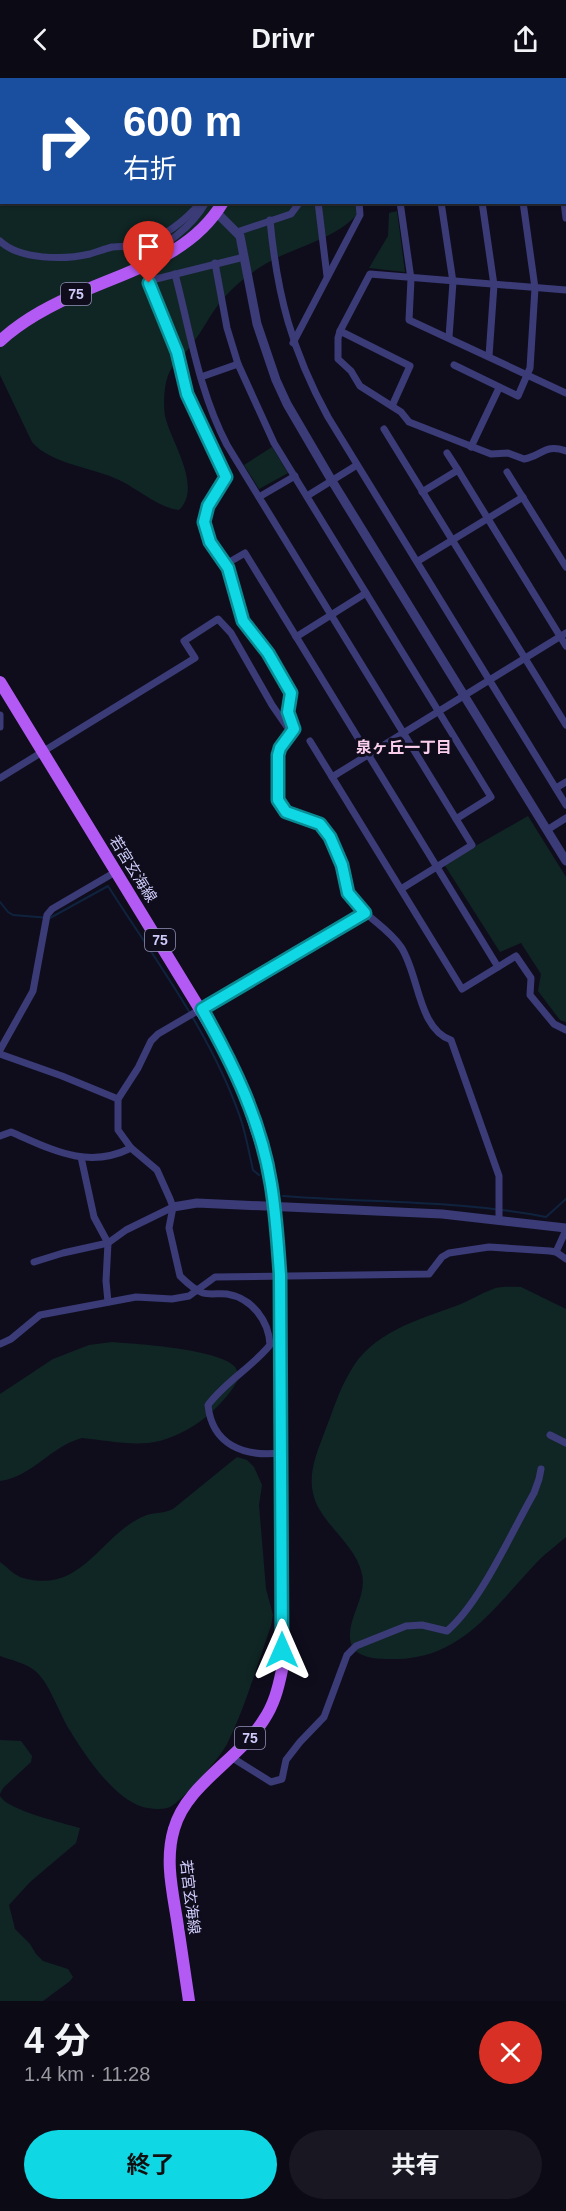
<!DOCTYPE html>
<html lang="ja">
<head>
<meta charset="utf-8">
<style>
	:root { --surface:#0b0a15; --page:#191822; --text:#f1f3f6; --muted:#9a9aa0; --line:#2b2b34; --accent:#10d7e4 }
	body { margin:0; font-family:Arial,"Noto Sans JP",sans-serif; background:var(--page); color:var(--text); height:100vh; display:flex; flex-direction:column; font-size:22px; white-space:nowrap }
	* { box-sizing:border-box; margin:0 }
	p { font-size:20px; color:var(--muted) }
	.icon { flex:none; width:33px; height:33px; fill:none; stroke:currentColor; stroke-width:2; stroke-linecap:round; stroke-linejoin:round }
	.map { position:relative; height:1923px; overflow:hidden }
	.panel { display:flex; flex-direction:column; background:var(--surface); flex:1 }
	.panel>* { flex:none }
	.banner { position:absolute; left:0px; top:0px; width:567px; height:126px; box-shadow:0 2px 4px #0004,0 0 0 2px var(--line); background:#1a4fa0; color:#fff; overflow:hidden }
	.pin { position:absolute; display:grid; place-items:center; width:51px; height:51px; color:#fff; margin:-62px -26px; border-radius:50% 50% 50% 0; rotate:-45deg; box-shadow:0 0 6px #0007 }
	.pin .icon { rotate:45deg }
	.me { position:absolute; width:66px; margin:-33px; rotate:0deg; stroke-linejoin:round; filter:drop-shadow(0 0 4px #0008) }
	.turn { display:flex; align-items:center; gap:21px; height:126px; padding:0 24px; font-size:27px }
	.turn .icon { width:78px; height:78px; stroke-width:2.5 }
	.turn b { display:block; font-size:42px; line-height:51px }
	.round { display:grid; place-items:center; flex:none; width:63px; height:63px; border-radius:32px; background:var(--page) }
	.summary { display:flex; align-items:center; justify-content:space-between; height:102px; padding:0 24px }
	h1 { font-size:36px; font-weight:700; line-height:45px }
	.primary-button { display:flex; gap:12px; margin-top:auto; padding:12px 24px }
	.primary-button a { flex:1; height:69px; border-radius:36px; background:var(--accent); color:#111; font-size:24px; font-weight:700; line-height:69px; text-align:center }
	.primary-button a+a { background:var(--page); color:var(--text) }
	header { display:flex; justify-content:space-between; align-items:center; height:78px; padding:0 24px; background:var(--surface); font-size:27px; font-weight:700 }
	.map>svg:first-child { display:block }
	.green { fill:#102624 }
	.lines { fill:none; stroke-linecap:round; stroke-linejoin:round }
	.stream { stroke:#0f233f; stroke-width:2 }
	.minor { stroke:#3b3b78; stroke-width:7 }
	.tertiary { stroke:#3b3b78; stroke-width:9 }
	.primary { stroke:#b45af4; stroke-width:12 }
	.route-casing { stroke:#0a8c94; stroke-width:15 }
	.route { stroke:#10d7e4; stroke-width:10 }
	.labels { text-anchor:middle; stroke-width:6; stroke-linejoin:round; paint-order:stroke }
	.shield { fill:#0f0d1c; stroke:#9593b9; stroke-width:1.5 }
	.shield-label { font-size:14px; font-weight:bold; fill:#cfccfc }
	.street-label { font-size:15px; fill:#cfccfc; stroke:#0f0d1c }
	.neighbourhood-label { font-size:16px; font-weight:bold; fill:#fcceed; stroke:#0f0d1c }
</style>
</head>
<body>
<header><svg class="icon" aria-label="back" viewBox="0 0 24 24"><path d="M15 5l-7 7 7 7"/></svg>Drivr<svg class="icon" aria-label="share" viewBox="0 0 24 24"><path d="M12 15V3M7 8l5-5 5 5M5 13v7h14v-7"/></svg></header>
<div class="map">
<svg width="566" height="1923" viewBox="0 0 566 1923">
	<rect width="100%" height="100%" fill="#0f0d1c"/>
	<!-- green -->
	<g class="green">
		<path d="M0,0H77L2,2V124L365,125C346,161 294,167 262,188C246,198 229,212 218,227C209,239 202,253 193,265C186,275 175,283 170,293C164,304 163,326 165,338C171,364 203,409 179,432C161,430 141,414 125,405C99,390 51,387 32,364L0,297Z"/>
		<path d="M372,0H555L557,1L375,2Z"/>
		<path d="M397,133L405,194L369,190L388,158L389,135Z"/>
		<path d="M272,369L288,395L259,411L244,387Z"/>
		<path d="M528,738L566,799V944L560,942L538,913L541,896L521,865L500,874L444,786Z"/>
		<path d="M521,1209L566,1231V1459C557,1467 547,1474 538,1483C496,1527 461,1583 392,1581C378,1581 364,1581 353,1571C341,1546 368,1522 362,1496C355,1464 319,1445 313,1415C308,1394 318,1372 325,1353C333,1333 339,1312 350,1294C371,1255 417,1242 456,1228C469,1223 480,1216 493,1211C501,1208 512,1209 521,1209Z"/>
		<path d="M112,1264C137,1266 220,1271 235,1289C238,1293 238,1298 238,1302C220,1333 184,1361 148,1365C127,1367 103,1362 82,1360C51,1368 32,1399 0,1403V1316L53,1281L89,1267Z"/>
		<path d="M237,1379L247,1382L254,1389L262,1407L259,1427L266,1511L273,1537L271,1548C257,1587 246,1627 228,1664C222,1678 183,1722 170,1729C164,1732 149,1731 143,1729C114,1721 84,1676 69,1651C59,1635 49,1603 34,1592C25,1585 11,1582 0,1578V1484C7,1489 15,1498 23,1500C82,1516 98,1460 142,1439C152,1434 163,1436 173,1431Z"/>
		<path d="M0,1662L21,1663L32,1678L31,1684L3,1710L0,1716Z"/>
		<path d="M0,1718C7,1732 63,1745 80,1750L76,1765L30,1804L9,1827L15,1851L30,1866L36,1876L43,1883L68,1891L73,1899L70,1903L43,1923H0Z"/>
	</g>
	<g class="lines">
		<!-- stream -->
		<g class="stream">
			<path d="M0,824L8,834L13,837L50,840L108,808C155,882 211,955 240,1039C246,1056 249,1075 253,1092L259,1097"/>
			<path d="M283,1118C370,1125 459,1122 546,1139L566,1121"/>
		</g>
		<!-- minor -->
		<g class="minor">
			<path d="M198,0L199,2"/>
			<path d="M550,0L552,2"/>
			<path d="M207,2V0"/>
			<path d="M216,2V0"/>
			<path d="M318,124L327,198"/>
			<path d="M400,124L411,201L409,242L566,315"/>
			<path d="M441,124L453,204L449,259"/>
			<path d="M482,124L494,207L489,278"/>
			<path d="M564,124L566,140"/>
			<path d="M270,142C277,217 292,273 328,339L566,727"/>
			<path d="M237,154L291,136L300,124"/>
			<path d="M0,163C20,182 64,182 90,176C97,174 104,171 112,169C121,168 131,169 140,167C163,160 186,142 201,124"/>
			<path d="M244,179L152,202L149,205L177,274L187,316L226,399L208,428L204,444L210,464L228,491L243,544L268,575L291,615L288,634L294,651C291,659 284,663 280,669C276,677 276,716 279,724C285,742 309,736 321,747C334,759 340,779 344,796C346,804 346,811 350,818C363,838 388,849 401,869C419,896 418,951 451,962L499,1098V1142"/>
			<path d="M215,185L227,250L238,286L274,365L491,719L456,741"/>
			<path d="M141,189L138,182C164,168 191,151 206,124"/>
			<path d="M175,196C190,253 199,314 227,367L472,767L401,811"/>
			<path d="M566,212L370,196L340,253L338,260V281L351,293L360,308L401,334L409,344L491,376L508,375L524,381C542,378 545,365 566,373"/>
			<path d="M340,253L410,288L392,328"/>
			<path d="M293,265L360,137L359,124"/>
			<path d="M454,287L518,318L530,290L535,210L523,124"/>
			<path d="M201,299L238,286"/>
			<path d="M384,351L566,647"/>
			<path d="M471,369L499,310"/>
			<path d="M447,375L458,392"/>
			<path d="M507,394L566,489"/>
			<path d="M422,414L458,392L566,568"/>
			<path d="M307,418L357,387"/>
			<path d="M259,419L295,398"/>
			<path d="M418,483L523,419"/>
			<path d="M226,486L245,475L498,889L462,911L310,663"/>
			<path d="M296,559L366,515"/>
			<path d="M0,637V649"/>
			<path d="M332,699L566,555"/>
			<path d="M0,700L195,580L184,563L218,541L231,555L272,627L292,656"/>
			<path d="M556,710L566,704"/>
			<path d="M547,752L566,740"/>
			<path d="M498,889L516,878L531,900L530,917L554,946L566,952"/>
			<path d="M0,972L33,913L47,837L52,831L117,793"/>
			<path d="M0,976L62,998L118,1021"/>
			<path d="M0,1058L11,1054C51,1071 87,1092 131,1070"/>
			<path d="M81,1079L94,1139L108,1165L106,1203L108,1224"/>
			<path d="M556,1174L566,1152"/>
			<path d="M34,1184L63,1175L108,1165L126,1152L173,1129"/>
			<path d="M0,1266L11,1261L40,1237L136,1219L172,1221L189,1218L215,1199L429,1196L442,1179L449,1175L489,1169L550,1173L556,1174L566,1181"/>
			<path d="M550,1357L566,1365"/>
			<path d="M280,1375C244,1379 212,1367 208,1327C225,1304 252,1289 270,1267C269,1243 252,1220 227,1216C219,1215 210,1217 203,1215C195,1212 186,1204 180,1198L169,1150L173,1129L170,1121L157,1092L131,1070L118,1052V1021L138,990L151,963L158,956L365,835"/>
			<path d="M231,1679L271,1704L282,1701L286,1682L300,1664L324,1639L347,1577L356,1568L406,1548L422,1547L447,1553C481,1524 511,1455 534,1415L539,1401L541,1391"/>
		</g>
		<!-- tertiary -->
		<g class="tertiary">
			<path d="M217,135L240,158L257,246L276,302L287,326L332,403L566,783"/>
			<path d="M173,1129L197,1125L442,1136L566,1150"/>
		</g>
		<!-- primary -->
		<g class="primary">
			<path d="M263,2L264,0"/>
			<path d="M0,263C25,240 55,225 86,212C137,190 193,175 223,124"/>
			<path d="M0,604L223,969L241,1005L264,1075L271,1105L277,1149L280,1198L282,1592C278,1611 274,1627 263,1643C239,1681 186,1707 174,1751C165,1781 172,1811 177,1842C181,1869 185,1896 189,1923"/>
		</g>
	</g>
	<g class="lines">
		<!-- route casing -->
		<g class="route-casing">
			<path id="route" d="M149,205L177,274L187,316L226,399L208,428L204,444L210,464L228,490L243,543L268,575L291,615L288,634L294,651L280,670L278,677V722L286,734L320,746L330,759L342,787L348,815L365,835L202,931C233,986 261,1043 271,1106C276,1136 278,1167 280,1197L282,1572"/>
		</g>
		<!-- route -->
		<use href="#route" class="route"/>
	</g>
	<g class="labels">
		<!-- shield labels -->
		<g class="shield">
			<rect x="61" y="205" width="30" height="22" rx="4.5"/>
			<rect x="145" y="851" width="30" height="22" rx="4.5"/>
			<rect x="235" y="1649" width="30" height="22" rx="4.5"/>
		</g>
		<g class="shield-label">
			<text x="76" y="221">75</text>
			<text x="160" y="867">75</text>
			<text x="250" y="1665">75</text>
		</g>
		<!-- street labels -->
		<g class="street-label">
			<text transform="translate(133 791) rotate(58)" y="5">若宮玄海線</text>
			<text transform="translate(190 1819) rotate(83)" y="5">若宮玄海線</text>
		</g>
		<!-- neighbourhood labels -->
		<g class="neighbourhood-label">
			<text x="404" y="675">泉ヶ丘一丁目</text>
		</g>
	</g>
</svg>
<div class="pin" style="left:149px;top:205px;background:#d93025"><svg class="icon" aria-label="arrive" viewBox="0 0 24 24"><path d="M6 21V4h12l-3 4 3 4H6"/></svg></div>
<svg class="me" style="left:282px;top:1572px" viewBox="-20 -20 40 40"><path d="M0-17L14 15 0 8-14 15z" fill="#10d7e4" stroke="#fff" stroke-width="4"/></svg>
<div class="banner">
<div class="turn"><svg class="icon" aria-label="right" viewBox="0 0 24 24"><path d="M7 20v-9h11M14 6l5 5-5 5"/></svg><div><b>600 m</b>右折</div></div>
</div>
</div>
<section class="panel">
<div class="summary"><div><h1>4 分</h1><p>1.4 km · 11:28</p></div><a class="round" style="background:#d93025;color:#fff"><svg class="icon" aria-label="close" viewBox="0 0 24 24"><path d="M6 6l12 12M18 6L6 18"/></svg></a></div>
<div class="primary-button"><a>終了</a><a>共有</a></div>
</section>
</body>
</html>
